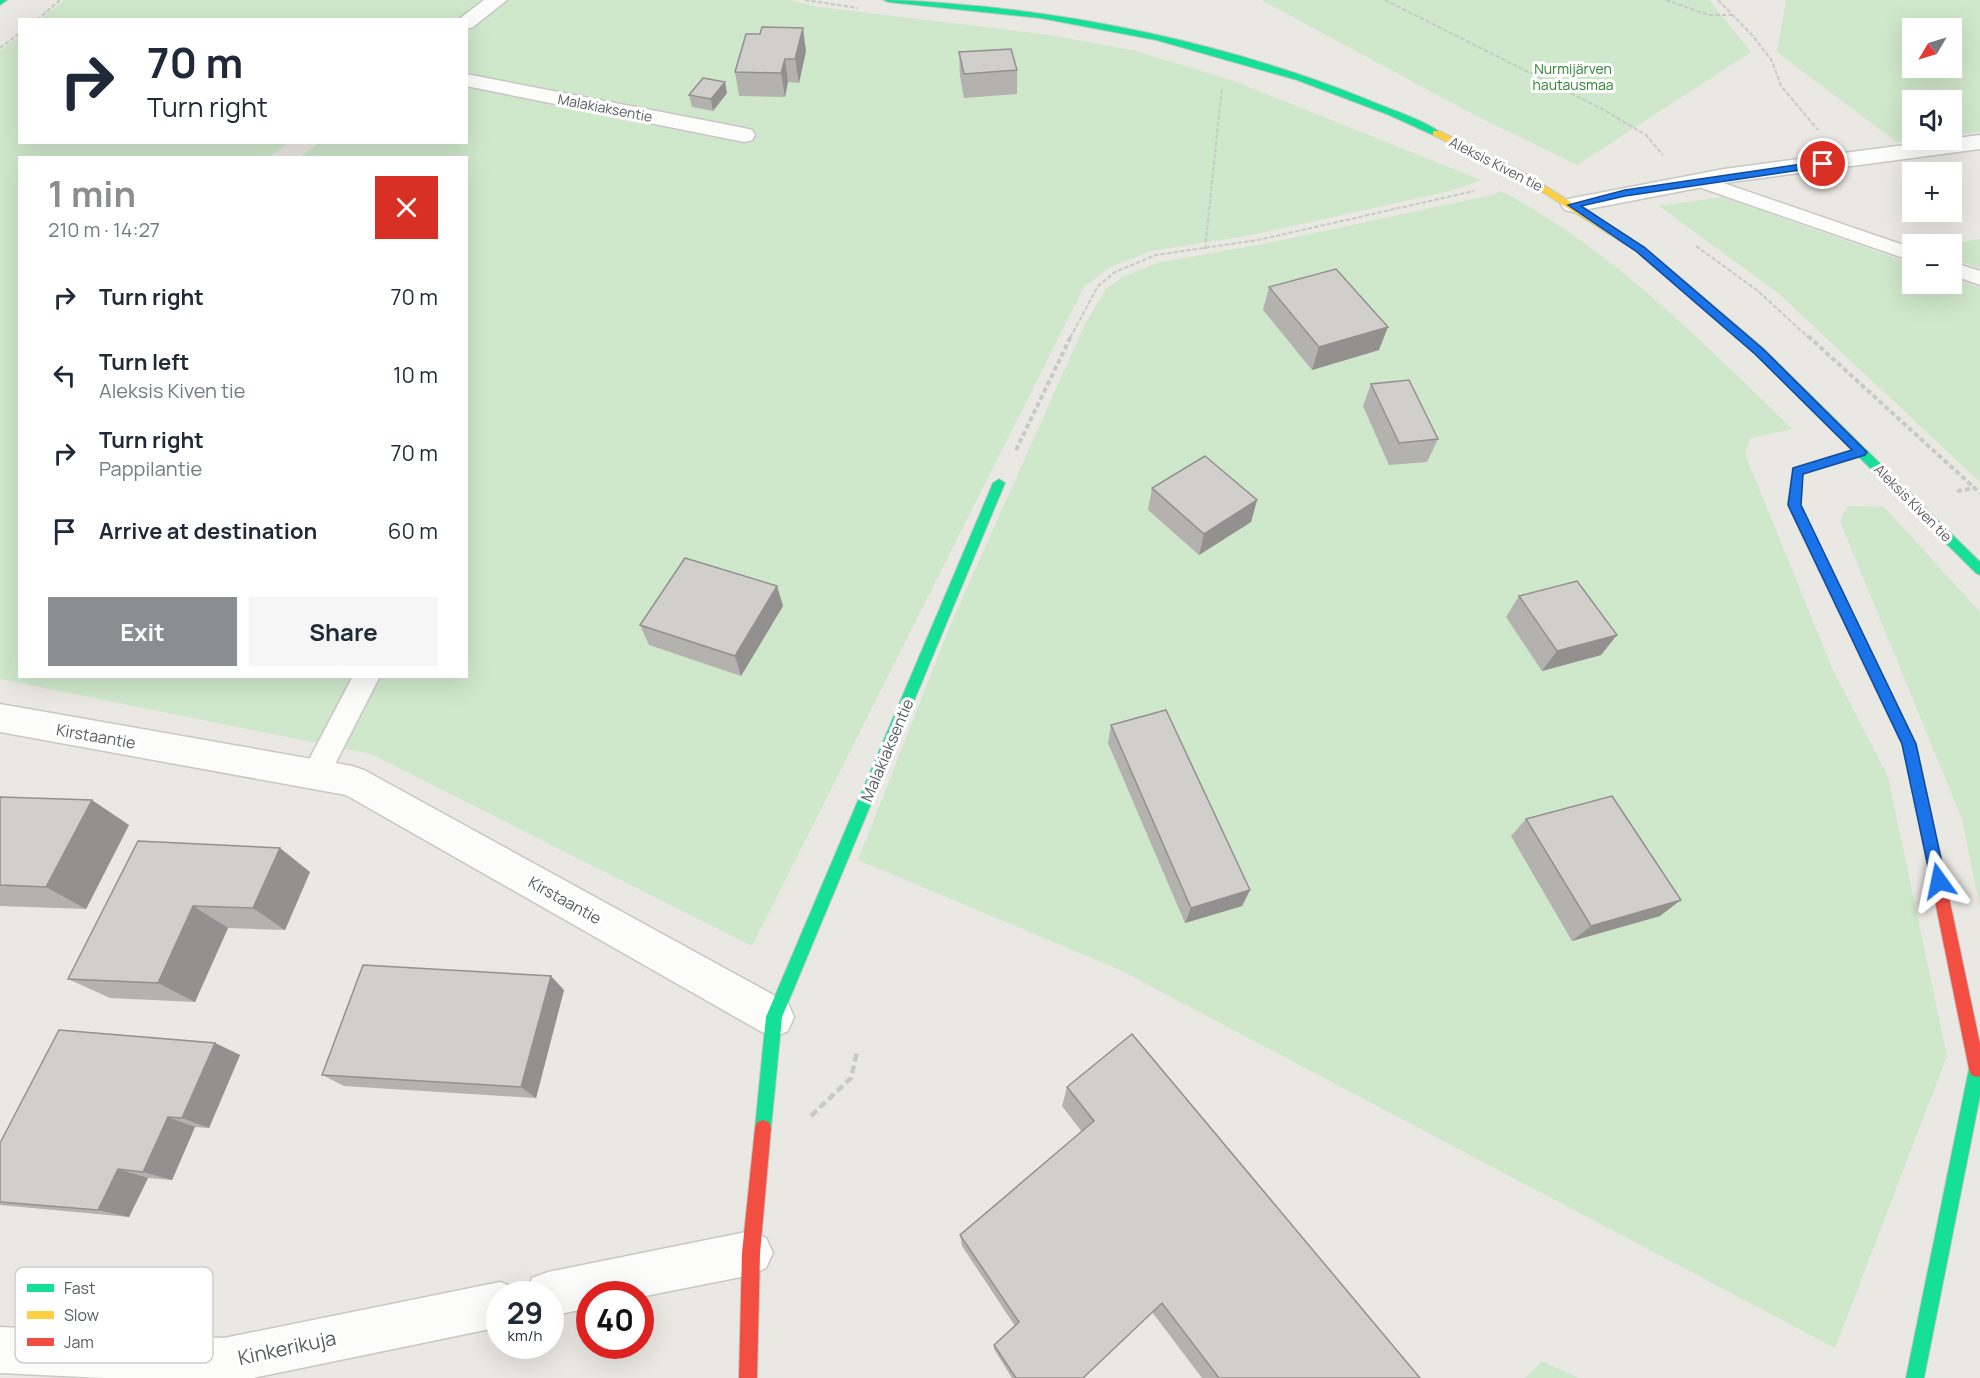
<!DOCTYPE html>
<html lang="en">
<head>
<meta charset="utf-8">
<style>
	:root { --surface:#fff; --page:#f6f6f7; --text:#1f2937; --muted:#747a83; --accent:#8b8d8e }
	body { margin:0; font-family:Manrope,sans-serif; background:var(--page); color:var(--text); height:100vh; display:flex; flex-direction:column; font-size:22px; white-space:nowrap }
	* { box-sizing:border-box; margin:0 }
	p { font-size:20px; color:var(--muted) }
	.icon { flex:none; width:33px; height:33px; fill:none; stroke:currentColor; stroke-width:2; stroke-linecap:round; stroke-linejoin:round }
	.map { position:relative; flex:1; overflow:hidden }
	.details { position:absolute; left:18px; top:156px; width:450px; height:522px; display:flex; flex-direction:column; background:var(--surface); border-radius:0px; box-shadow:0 6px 24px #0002 }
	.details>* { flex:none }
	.top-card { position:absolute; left:18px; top:18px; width:450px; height:126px; border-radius:0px; box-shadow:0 6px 24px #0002; background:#fff; color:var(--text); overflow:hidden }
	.needle { width:39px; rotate:232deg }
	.controls { position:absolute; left:1902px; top:18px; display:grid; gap:12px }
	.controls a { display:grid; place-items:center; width:60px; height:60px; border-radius:0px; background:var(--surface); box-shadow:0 6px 24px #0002; font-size:30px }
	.speed { position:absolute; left:486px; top:1281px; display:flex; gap:12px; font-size:30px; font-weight:700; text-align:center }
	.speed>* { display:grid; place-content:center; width:78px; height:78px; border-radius:50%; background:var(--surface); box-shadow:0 6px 24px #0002; line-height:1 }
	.speed small { font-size:15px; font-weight:400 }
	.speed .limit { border:9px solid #d22; background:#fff; color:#111 }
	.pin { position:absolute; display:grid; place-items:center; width:51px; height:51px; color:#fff; margin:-26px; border:3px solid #fff; border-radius:50%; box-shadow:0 2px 6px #0007 }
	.me { position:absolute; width:66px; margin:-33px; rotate:348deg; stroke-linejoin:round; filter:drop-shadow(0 0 4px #0008) }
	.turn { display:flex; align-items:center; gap:21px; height:126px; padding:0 30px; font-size:27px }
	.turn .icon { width:78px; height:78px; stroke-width:2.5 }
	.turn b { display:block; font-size:42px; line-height:51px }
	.round { display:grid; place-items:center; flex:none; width:63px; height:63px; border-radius:0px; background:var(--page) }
	.overview { display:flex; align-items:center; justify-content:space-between; height:102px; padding:0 30px }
	h1 { font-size:36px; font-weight:700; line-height:45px; color:var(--accent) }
	.button { display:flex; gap:12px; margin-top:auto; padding:12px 30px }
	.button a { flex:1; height:69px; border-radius:0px; background:var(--accent); color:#fff; font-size:24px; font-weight:700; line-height:69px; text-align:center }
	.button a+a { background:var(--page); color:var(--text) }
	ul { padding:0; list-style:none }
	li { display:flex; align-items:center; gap:18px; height:78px; padding:0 30px }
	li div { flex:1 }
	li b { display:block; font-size:22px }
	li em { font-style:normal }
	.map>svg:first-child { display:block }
	.green { fill:#cfe7cb; fill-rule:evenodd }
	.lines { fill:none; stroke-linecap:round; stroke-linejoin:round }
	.lane-casing { stroke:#c7c7c6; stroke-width:3 }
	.street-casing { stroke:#c7c7c6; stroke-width:3 }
	.fast-casing { stroke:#c5c6c4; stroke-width:2 }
	.slow-casing { stroke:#c5c6c4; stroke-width:2 }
	.jam-casing { stroke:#c5c6c4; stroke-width:2 }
	.path-far2 { stroke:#c5ccc8; stroke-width:2; stroke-dasharray:4.5 2; stroke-linecap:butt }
	.path-far1 { stroke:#c5ccc8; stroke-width:4; stroke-dasharray:5 3; stroke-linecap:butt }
	.path { stroke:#c5ccc8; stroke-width:4.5; stroke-dasharray:8 4; stroke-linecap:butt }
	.lane { fill:#fcfcfb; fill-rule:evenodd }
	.street { fill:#fcfcfb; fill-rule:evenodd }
	.fast { fill:#16e098; fill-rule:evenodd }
	.slow { fill:#ffcf43; fill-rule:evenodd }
	.jam { fill:#f24e42; fill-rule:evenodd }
	.wall { fill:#b4b2af }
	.shaded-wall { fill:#92918f }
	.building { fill:#d1cfcc; stroke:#92918f; stroke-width:1.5 }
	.route { fill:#1a73e8; stroke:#114b97; stroke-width:1.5 }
	.labels { text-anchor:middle; stroke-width:6; stroke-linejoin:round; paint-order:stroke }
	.far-park-label { font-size:14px; fill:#2e8330; stroke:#fff }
	.far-street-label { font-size:14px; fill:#585c61; stroke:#fff }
	.street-label { font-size:16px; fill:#585c61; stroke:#fff }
	.near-street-label { font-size:20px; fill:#585c61; stroke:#fff }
	.key { fill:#fff; stroke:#cdced0; stroke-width:1.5 }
	.key-label { font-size:16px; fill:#585c61 }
</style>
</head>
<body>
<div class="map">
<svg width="1980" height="1378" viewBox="0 0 1980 1378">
	<rect width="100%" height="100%" fill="#eae8e2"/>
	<!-- green -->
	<g class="green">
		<path d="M65,0H482L456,20L40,19Z"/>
		<path d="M510,0H789L819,7L1050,35L1136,51L1234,81L1481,180L1450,191L1247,236L1151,251L1110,267L1084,287L752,946L371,754L0,679V51L19,36L20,142L289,143L269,157L20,158V676H466V158L299,157L319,143L466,142L467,32Z"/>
		<path d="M1261,0H1709L1751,52L1577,165L1471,113Z"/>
		<path d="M1786,0H1980V132L1952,135V100H1912V140H1920L1897,142L1777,52ZM1912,28H1952V68H1912Z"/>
		<path d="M1501,191C1616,252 1699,340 1793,429L1750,438L1745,454L1832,668L1888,777L1947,1056L1835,1348L1118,969L858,860L950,626L1085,324L1106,289L1123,277L1157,263L1268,243L1492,195Z"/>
		<path d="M1723,197L1912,264V284H1952V278L1980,288V482L1778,293L1659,206Z"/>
		<path d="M1980,239V268L1952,259V244H1948Z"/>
		<path d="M1848,506L1884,507L1980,612V909L1962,819L1840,521Z"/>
		<path d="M1542,1361L1579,1378H1525Z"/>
	</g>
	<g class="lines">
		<!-- lane casing -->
		<g class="lane-casing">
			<g id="lane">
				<path d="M1700,175L1912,248V261L1693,185L1690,181L1693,177Z"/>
				<path d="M1952,262L1980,271V285L1952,275Z"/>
				<path d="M353,676H380L325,784L315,787L305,784L301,775Z"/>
			</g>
		</g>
		<!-- street casing -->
		<g class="street-casing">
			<g id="street">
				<path d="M484,0H507L473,27L466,29V20H458Z"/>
				<path d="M466,74L744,128L752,130L755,135L752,140L744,142L466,86Z"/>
				<path d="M1980,135V149L1724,183L1573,212L1565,210L1561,205L1565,200L1573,198L1724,169Z"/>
				<path d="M0,704L352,766L364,770L788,1003L794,1017L788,1031L774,1037L760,1031L346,795L0,732Z"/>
				<path d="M751,1231L766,1238L773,1253L766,1268L751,1275L640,1297V1294H590V1308L550,1316V1294H526L532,1278L548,1272Z"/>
				<path d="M500,1282L516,1288L518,1294H500V1327L253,1378H104L0,1373V1327L224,1338Z"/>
			</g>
		</g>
		<!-- fast casing -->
		<g class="fast-casing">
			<g id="fast">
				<path d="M0,0H7L0,5Z"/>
				<path d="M884,0C919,0 953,4 988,7C1117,21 1246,51 1366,99C1386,108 1425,120 1441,133L1433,135L1389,115L1297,80L1156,40L1040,18L888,2Z"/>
				<path d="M1627,238L1644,247L1763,348L1980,562V575L1976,573L1859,457L1803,474L1800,505L1916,744L1932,817L1930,822L1925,824L1920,822L1918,817L1902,744L1788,505L1793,468L1852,450L1755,354L1636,251L1623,243V239Z"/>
				<path d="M999,479L1005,483L782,1017L771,1128L769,1134L763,1136L757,1134L755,1128L766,1017L993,483Z"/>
				<path d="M1977,1061L1980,1062V1096L1924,1378H1906L1969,1069L1971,1063Z"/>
			</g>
		</g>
		<!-- slow casing -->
		<g class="slow-casing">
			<path id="slow" d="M1433,131H1439L1523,172L1632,241L1631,243H1623L1517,176L1433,135Z"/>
		</g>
		<!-- jam casing -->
		<g class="jam-casing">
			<g id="jam">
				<path d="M1925,810L1930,812L1932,817L1980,1044V1076L1977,1077L1971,1075L1969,1069L1918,817L1920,812Z"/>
				<path d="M763,1120L769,1122L771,1128L760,1253L757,1378H739L742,1253L755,1128L757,1122Z"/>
			</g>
		</g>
		<!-- path-far2 -->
		<g class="path-far2">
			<path d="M805,0L858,8"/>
			<path d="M1385,0L1602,109L1646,135L1663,155"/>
			<path d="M1666,0L1709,15H1732"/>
			<path d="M1718,0L1753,36L1772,61L1781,86L1818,130"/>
			<path d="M37,20L60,0"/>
			<path d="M0,48L20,33"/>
			<path d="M1696,246L1758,291L1809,338"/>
			<path d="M1205,249L1222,88"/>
			<path d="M1070,338L1098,286L1115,272L1156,255L1258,240L1474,191"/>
		</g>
		<!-- path-far1 -->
		<g class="path-far1">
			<path d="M1808,336L1980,493"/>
			<path d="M1016,450L1071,336"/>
			<path d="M1957,491L1975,488"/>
		</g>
		<!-- path -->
		<path class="path" d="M811,1116L851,1078L857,1052"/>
		<!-- lane -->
		<use href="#lane" class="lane"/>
		<!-- street -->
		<use href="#street" class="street"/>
		<!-- fast -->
		<use href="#fast" class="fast"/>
		<!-- slow -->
		<use href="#slow" class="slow"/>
		<!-- jam -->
		<use href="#jam" class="jam"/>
	</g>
	<!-- wall -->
	<g class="wall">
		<path d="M806,51L799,83L788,82L785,97L739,96L735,72Z"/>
		<path d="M959,52L1017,70V94L964,98L960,76Z"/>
		<path d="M727,93L713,111L692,107L689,95Z"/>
		<path d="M1269,287L1379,350L1312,370L1263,310Z"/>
		<path d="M1371,384L1438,439L1427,462L1389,465L1363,406Z"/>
		<path d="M1152,488L1257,500L1251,522L1199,555L1148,510Z"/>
		<path d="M777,586L783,606L741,676L649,645L640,625Z"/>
		<path d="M1519,596L1601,655L1542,671L1506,617Z"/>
		<path d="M1111,725L1250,890L1242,906L1185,923L1108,743Z"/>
		<path d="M0,797L129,825L86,909L0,906Z"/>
		<path d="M1526,819L1660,916L1572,941L1511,836Z"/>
		<path d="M138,841L310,872L285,930L228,928L195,1002L110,998L68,979Z"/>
		<path d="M564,990L536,1098L344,1086L322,1075Z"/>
		<path d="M215,1043L240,1055L209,1128L195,1127L172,1180L148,1178L129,1217L0,1205V1143Z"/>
		<path d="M1067,1087L1420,1378H1202L1152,1312L1083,1378H1012L994,1349V1345L1015,1326L962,1246L960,1235L1082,1132L1062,1106Z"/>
	</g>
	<!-- shaded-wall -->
	<g class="shaded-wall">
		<path d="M803,28L806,51L799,83L795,59Z"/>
		<path d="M785,59L788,82L785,97L781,73Z"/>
		<path d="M725,82L727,93L713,111L711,99Z"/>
		<path d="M1388,327L1379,350L1312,370L1319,347Z"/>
		<path d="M1257,500L1251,522L1199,555L1204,534Z"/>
		<path d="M777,586L783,606L741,676L735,656Z"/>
		<path d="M1617,635L1601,655L1542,671L1557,651Z"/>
		<path d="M92,800L129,825L86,909L46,887Z"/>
		<path d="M280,848L310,872L285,930L253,908Z"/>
		<path d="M1250,890L1242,906L1185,923L1191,908Z"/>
		<path d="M1681,900L1660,916L1572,941L1591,926Z"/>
		<path d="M193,906L228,928L195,1002L158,983Z"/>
		<path d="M551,976L564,990L536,1098L521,1087Z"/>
		<path d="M215,1043L240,1055L209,1128L182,1118Z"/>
		<path d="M168,1117L195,1127L172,1180L143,1172Z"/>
		<path d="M118,1169L148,1178L129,1217L98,1210Z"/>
	</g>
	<!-- building -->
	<g class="building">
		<path d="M762,27L803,28L795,59H785L781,73L735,72L746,34H760Z"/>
		<path d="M1011,49L1017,70L964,74L959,52Z"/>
		<path d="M703,78L725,82L711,99L689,95Z"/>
		<path d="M1336,269L1388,327L1319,347L1269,287Z"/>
		<path d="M1409,380L1438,439L1399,443L1371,384Z"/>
		<path d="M1205,456L1257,500L1204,534L1152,488Z"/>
		<path d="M685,558L777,586L735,656L640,625Z"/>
		<path d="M1577,581L1617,635L1557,651L1519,596Z"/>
		<path d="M1166,710L1250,890L1191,908L1111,725Z"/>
		<path d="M1612,796L1681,900L1591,926L1526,819Z"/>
		<path d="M0,797L92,800L46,887L0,885Z"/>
		<path d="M138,841L280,848L253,908L193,906L158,983L68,979Z"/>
		<path d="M363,965L551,976L521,1087L322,1075Z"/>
		<path d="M59,1030L215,1043L182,1118L168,1117L143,1172L118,1169L98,1210L0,1202V1143Z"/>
		<path d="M1132,1034L1420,1378H1219L1162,1303L1083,1378H1016L994,1345L1019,1322L960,1235L1094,1121L1067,1087Z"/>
	</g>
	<!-- route -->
	<path class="route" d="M1823,161H1827V166L1625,196L1581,206L1644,247L1763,349L1867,452L1865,455L1803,474L1801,505L1916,744L1946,881L1944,886L1939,888L1933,886L1931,881L1902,744L1788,505L1793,468L1852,450L1755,354L1637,252L1568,205L1625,190Z"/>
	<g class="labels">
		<!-- far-park labels -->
		<g class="far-park-label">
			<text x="1573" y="74">Nurmijärven<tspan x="1573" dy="16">hautausmaa</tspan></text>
		</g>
		<!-- far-street labels -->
		<g class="far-street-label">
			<text transform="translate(605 108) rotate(11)" y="5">Malakiaksentie</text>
			<text transform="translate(1496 164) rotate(27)" y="5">Aleksis Kiven tie</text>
			<text transform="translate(1913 503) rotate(45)" y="5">Aleksis Kiven tie</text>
		</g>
		<!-- street labels -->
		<g class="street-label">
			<text transform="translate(96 736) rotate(10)" y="6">Kirstaantie</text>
			<text transform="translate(887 750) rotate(-67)" y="6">Malakiaksentie</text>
			<text transform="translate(565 900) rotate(29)" y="6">Kirstaantie</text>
		</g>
		<!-- near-street labels -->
		<g class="near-street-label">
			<text transform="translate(287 1348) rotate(-12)" y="7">Kinkerikuja</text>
		</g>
	</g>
	<!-- legend -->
	<rect x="15" y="1267" width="198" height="96" rx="9" class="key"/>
	<rect x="27" y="1284" width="27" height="8" fill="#16e098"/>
	<rect x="27" y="1311" width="27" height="8" fill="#ffcf43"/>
	<rect x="27" y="1338" width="27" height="8" fill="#f24e42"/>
	<g class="key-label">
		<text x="64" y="1294">Fast</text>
		<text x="64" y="1321">Slow</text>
		<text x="64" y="1348">Jam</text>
	</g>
</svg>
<div class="controls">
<a><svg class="needle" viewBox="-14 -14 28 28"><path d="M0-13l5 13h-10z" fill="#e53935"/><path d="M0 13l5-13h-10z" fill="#747a83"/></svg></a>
<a><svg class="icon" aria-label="sound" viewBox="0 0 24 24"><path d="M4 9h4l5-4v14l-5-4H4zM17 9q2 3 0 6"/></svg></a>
<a>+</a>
<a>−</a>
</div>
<div class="speed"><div>29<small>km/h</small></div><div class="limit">40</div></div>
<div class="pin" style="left:1823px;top:164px;background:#d93025"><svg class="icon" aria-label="arrive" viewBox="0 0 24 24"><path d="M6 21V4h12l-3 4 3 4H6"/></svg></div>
<svg class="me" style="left:1939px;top:881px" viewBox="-20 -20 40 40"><path d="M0-17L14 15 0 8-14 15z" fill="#1a73e8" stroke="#fff" stroke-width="4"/></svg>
<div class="top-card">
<div class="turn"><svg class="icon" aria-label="right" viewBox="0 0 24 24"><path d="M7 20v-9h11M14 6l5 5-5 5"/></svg><div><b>70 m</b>Turn right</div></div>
</div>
<section class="details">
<div class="overview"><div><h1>1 min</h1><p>210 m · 14:27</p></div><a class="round" style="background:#d93025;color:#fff"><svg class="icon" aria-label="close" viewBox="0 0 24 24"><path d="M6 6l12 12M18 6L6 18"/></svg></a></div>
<ul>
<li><svg class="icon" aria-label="right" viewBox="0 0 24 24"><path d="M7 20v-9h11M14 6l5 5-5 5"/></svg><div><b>Turn right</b></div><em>70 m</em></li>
<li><svg class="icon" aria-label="left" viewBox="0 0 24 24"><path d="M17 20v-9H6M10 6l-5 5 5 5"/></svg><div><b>Turn left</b><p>Aleksis Kiven tie</p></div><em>10 m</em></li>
<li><svg class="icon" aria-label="right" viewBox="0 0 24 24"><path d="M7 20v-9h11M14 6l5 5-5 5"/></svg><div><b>Turn right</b><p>Pappilantie</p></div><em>70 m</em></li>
<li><svg class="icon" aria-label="arrive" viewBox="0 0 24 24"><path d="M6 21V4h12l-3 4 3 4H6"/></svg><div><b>Arrive at destination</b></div><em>60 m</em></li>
</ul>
<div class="button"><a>Exit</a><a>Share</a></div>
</section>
</div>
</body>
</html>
